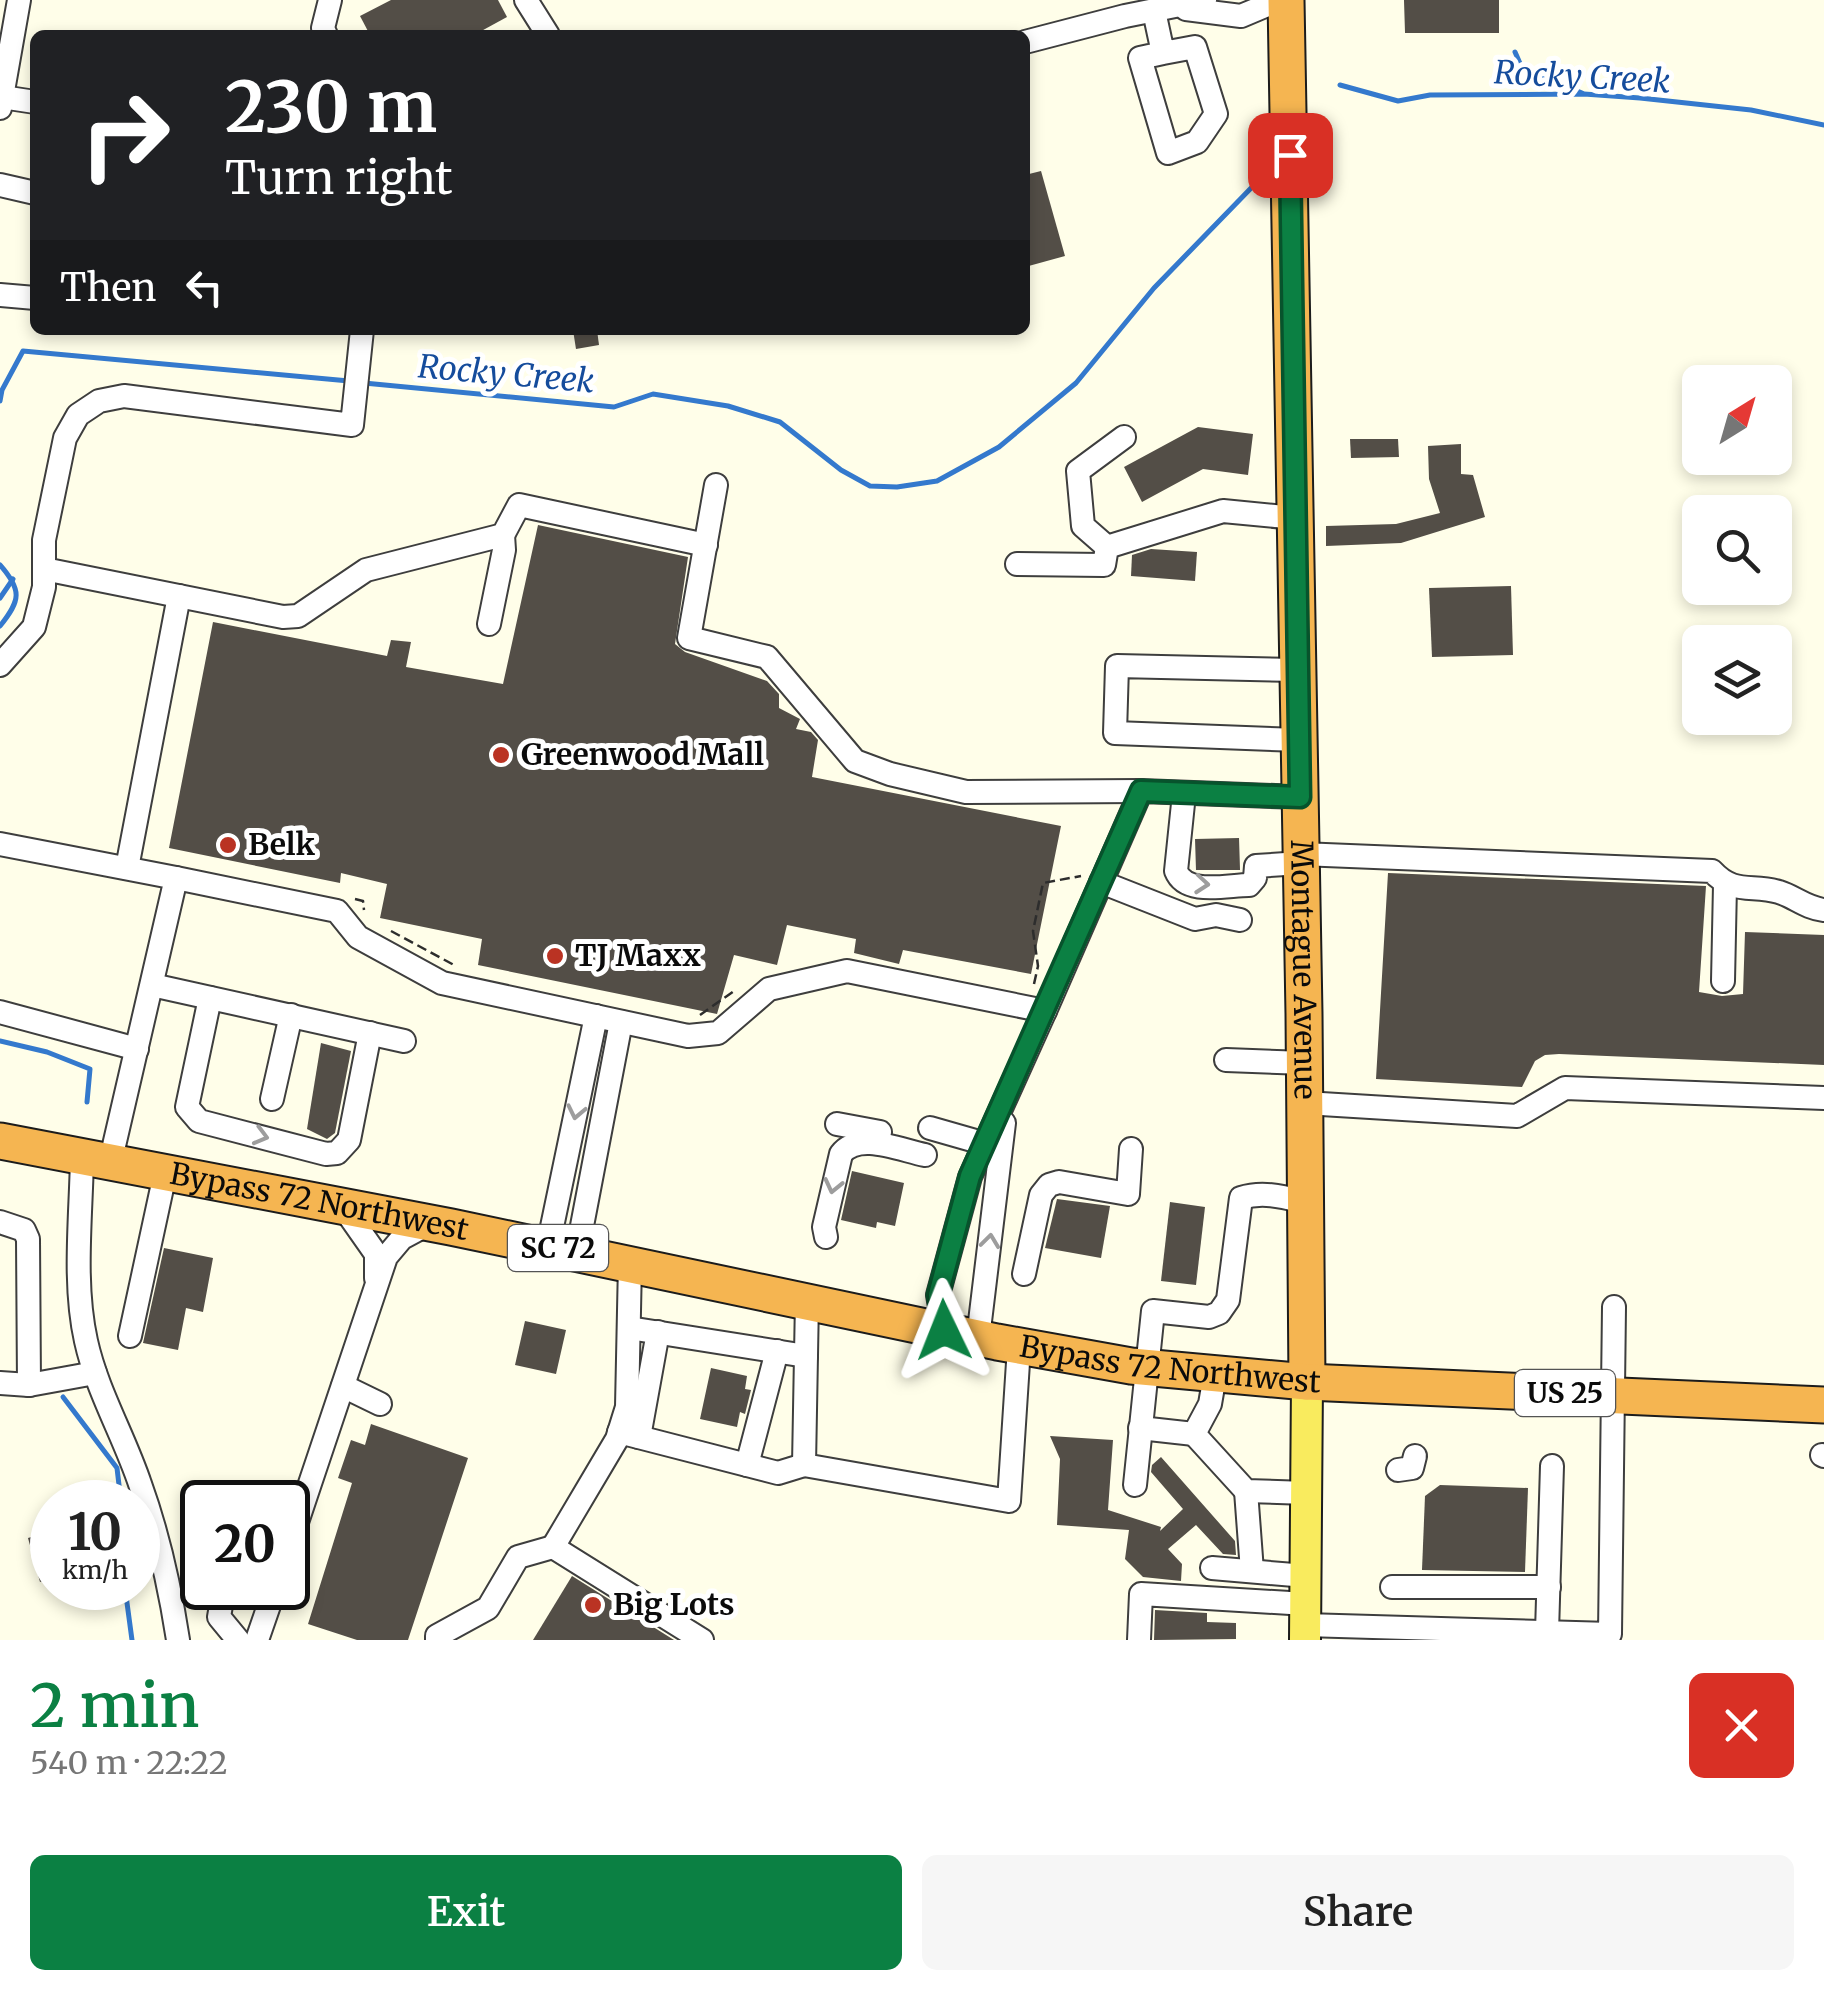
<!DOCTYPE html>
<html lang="en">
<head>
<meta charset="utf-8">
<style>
	:root { --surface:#fff; --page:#f6f6f6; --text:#222; --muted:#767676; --accent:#0b8043 }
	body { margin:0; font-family:Merriweather,serif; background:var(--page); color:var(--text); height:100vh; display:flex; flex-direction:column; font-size:38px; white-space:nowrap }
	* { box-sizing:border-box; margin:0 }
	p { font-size:32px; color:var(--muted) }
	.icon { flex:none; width:55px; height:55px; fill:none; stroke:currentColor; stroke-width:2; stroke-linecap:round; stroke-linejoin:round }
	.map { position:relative; height:1640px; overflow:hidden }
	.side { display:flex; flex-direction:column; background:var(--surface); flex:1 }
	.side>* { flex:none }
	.banner { position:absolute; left:30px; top:30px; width:1000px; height:305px; border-radius:15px; box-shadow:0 5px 15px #0003; background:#202124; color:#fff; overflow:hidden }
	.needle { width:65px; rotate:37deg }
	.controls { position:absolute; left:1682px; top:365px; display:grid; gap:20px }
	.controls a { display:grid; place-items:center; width:110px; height:110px; border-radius:15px; background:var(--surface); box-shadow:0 5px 15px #0003; font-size:50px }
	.speed { position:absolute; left:30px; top:1480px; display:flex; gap:20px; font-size:50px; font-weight:700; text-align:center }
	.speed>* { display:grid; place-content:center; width:130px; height:130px; border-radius:50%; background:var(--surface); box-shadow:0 5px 15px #0003; line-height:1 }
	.speed small { font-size:25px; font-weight:400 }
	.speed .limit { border:5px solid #111; border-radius:15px; background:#fff; color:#111 }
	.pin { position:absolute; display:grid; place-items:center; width:85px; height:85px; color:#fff; margin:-42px; border-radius:20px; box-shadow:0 5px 15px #0006 }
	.me { position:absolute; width:110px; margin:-55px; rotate:358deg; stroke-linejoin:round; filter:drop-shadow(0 0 8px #0008) }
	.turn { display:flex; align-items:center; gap:35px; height:210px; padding:0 30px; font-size:45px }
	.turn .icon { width:130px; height:130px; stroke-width:2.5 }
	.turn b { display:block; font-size:70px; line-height:85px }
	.then { display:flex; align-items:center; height:95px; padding:0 30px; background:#0003; gap:20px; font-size:38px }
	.round { display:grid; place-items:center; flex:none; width:105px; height:105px; border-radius:15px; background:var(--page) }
	.headline { display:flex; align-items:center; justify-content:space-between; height:170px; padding:0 30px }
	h1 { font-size:60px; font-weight:600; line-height:75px; color:var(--accent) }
	.action { display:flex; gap:20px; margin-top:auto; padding:20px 30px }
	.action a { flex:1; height:115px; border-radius:15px; background:var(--accent); color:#fff; font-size:40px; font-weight:600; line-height:115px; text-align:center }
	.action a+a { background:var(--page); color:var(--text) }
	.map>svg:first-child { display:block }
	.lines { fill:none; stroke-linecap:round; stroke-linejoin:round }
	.stream { stroke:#3479cd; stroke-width:5 }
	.building { fill:#534e47 }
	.minor-casing { stroke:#3e3e3e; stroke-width:26 }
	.major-casing { stroke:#1c1c1c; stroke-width:34 }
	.highway-casing { stroke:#1c1c1c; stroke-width:39 }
	.path { stroke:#2d2d2d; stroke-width:2.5; stroke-dasharray:10 5; stroke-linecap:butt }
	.minor { stroke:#fff; stroke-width:22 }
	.major { stroke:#f9eb5e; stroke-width:30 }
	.highway { stroke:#f5b551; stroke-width:35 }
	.oneway { stroke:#9d9d9d }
	.route-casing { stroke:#07532c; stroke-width:25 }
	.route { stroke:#0b8043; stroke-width:18 }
	.poi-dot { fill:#ba3323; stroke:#fff; stroke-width:4 }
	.labels { text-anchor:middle; stroke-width:10; stroke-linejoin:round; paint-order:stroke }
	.shield { fill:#fff; stroke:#545454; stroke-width:2.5 }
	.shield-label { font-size:28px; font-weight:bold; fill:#0b0b0b }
	.poi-label { font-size:30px; font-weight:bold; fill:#0b0b0b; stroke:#fff; text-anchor:start }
	.street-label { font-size:30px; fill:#0b0b0b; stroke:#fff }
	.water-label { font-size:32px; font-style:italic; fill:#154c9c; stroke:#fff }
</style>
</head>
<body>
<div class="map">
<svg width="1824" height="1640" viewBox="0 0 1824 1640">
	<rect width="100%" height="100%" fill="#fffee9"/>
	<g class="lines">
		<!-- stream -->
		<g class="stream">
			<path d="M1515,52L1522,68L1582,93"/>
			<path d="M1340,85L1398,101L1430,95L1584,94L1640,98L1751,110L1824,125"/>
			<path d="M364,383L614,407L653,394L728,406L780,422L841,470L870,486L897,487L937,481L999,447L1076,383L1154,288L1255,184"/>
			<path d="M0,401L2,390L23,351L349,381"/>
			<path d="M0,565C22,590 21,600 0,626"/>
			<path d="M0,598L13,579"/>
			<path d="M0,1041L47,1052L90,1069L87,1102"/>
			<path d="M63,1397L117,1468L121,1502"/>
			<path d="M125,1588L132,1640"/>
		</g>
	</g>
	<!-- building -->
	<g class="building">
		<path d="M391,0H498L507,17L474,35H370L360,16Z"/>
		<path d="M1404,0H1499V33H1405Z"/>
		<path d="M1041,171L1065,256L1025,267V175Z"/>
		<path d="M573,330H597L599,345L576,349Z"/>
		<path d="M1198,427L1253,434L1248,475L1203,469L1142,502L1124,467Z"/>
		<path d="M1350,439H1398L1399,457L1351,458Z"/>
		<path d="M1461,444V474L1473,475L1485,517L1401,543L1326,546V526L1396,524L1440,513L1429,479L1428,446Z"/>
		<path d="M538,525L688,557L675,644L685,652L767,681L779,694V708L800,719L796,729L811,732L818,740L812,777L1061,826L1031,974L903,950L899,964L854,953L856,939L787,925L777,965L734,955L717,1014L478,965L482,939L380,918L387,884L341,873L340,883L169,848L213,622L387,656L391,640L411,642L406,667L503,684Z"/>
		<path d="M1151,549L1197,552L1195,581L1131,576L1132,555Z"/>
		<path d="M1511,586L1513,655L1432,657L1429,588Z"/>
		<path d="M1239,838L1240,870H1196L1195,839Z"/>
		<path d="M1388,873L1706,886L1699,992L1722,996L1743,994L1745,932L1824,935V1065L1559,1054L1545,1055L1535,1061L1522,1087L1376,1079Z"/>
		<path d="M321,1043L351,1051L335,1133L327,1139L307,1129Z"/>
		<path d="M852,1171L904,1183L895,1226L877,1222L876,1228L841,1220Z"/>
		<path d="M1057,1199L1110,1206L1101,1258L1045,1248Z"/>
		<path d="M1170,1202L1205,1207L1196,1285L1161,1281Z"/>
		<path d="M164,1248L213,1258L203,1312L186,1308L178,1350L143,1343Z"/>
		<path d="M525,1321L566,1330L556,1374L515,1365Z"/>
		<path d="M711,1368L747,1376L745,1389L751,1390L745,1414L740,1412L737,1427L700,1419Z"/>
		<path d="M371,1424L468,1458L408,1640H357L308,1624L352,1483L338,1478L351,1440L365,1445Z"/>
		<path d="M1050,1436L1113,1440L1108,1510L1161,1527L1160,1531L1183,1509L1151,1472L1152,1465L1161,1457L1235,1541L1236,1555L1223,1554L1196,1525L1168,1549L1182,1564L1181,1581L1143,1577L1125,1559L1129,1530L1057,1525L1060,1459Z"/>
		<path d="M1440,1485L1528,1488L1525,1572L1422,1570L1425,1496Z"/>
		<path d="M52,1531V1578L40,1582L28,1538Z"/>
		<path d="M572,1576L674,1640H533Z"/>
		<path d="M1155,1610L1207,1613V1622L1236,1623V1639L1154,1640Z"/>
	</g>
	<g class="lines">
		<!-- minor casing -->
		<g class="minor-casing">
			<g id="minor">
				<path d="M526,0L548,35"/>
				<path d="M1186,9L1241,16L1279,0"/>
				<path d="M1154,11L1163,53L1140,58L1168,153L1197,142L1216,114L1195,47L1163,53"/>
				<path d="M326,35L323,28L330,0"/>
				<path d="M1025,42L1125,16L1205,0"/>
				<path d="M2,97L35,102"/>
				<path d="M0,108L19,0"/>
				<path d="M0,185L35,193"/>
				<path d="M0,295L35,298"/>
				<path d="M716,485L689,638L767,657L855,761L890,774L966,792L1141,791"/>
				<path d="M1107,547L1083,526L1078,471L1124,437"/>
				<path d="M1017,564L1104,565L1107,547L1223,511L1295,518"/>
				<path d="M44,569L283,617L298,616L366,570L503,535L519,505L706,545"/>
				<path d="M489,624L504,550L503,535"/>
				<path d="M0,665L34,627L44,587V540L65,438L78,415L99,401L124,396L352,425L362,330"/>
				<path d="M1298,670L1117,666L1115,733L1299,740"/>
				<path d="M1184,794L1176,871C1186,896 1227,885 1249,885L1255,878L1256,866L1301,863"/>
				<path d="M0,844L176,878L110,1163"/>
				<path d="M1301,854L1712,871C1734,895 1751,884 1779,892C1795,897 1806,908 1824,910"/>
				<path d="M127,868L179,596"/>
				<path d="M176,878L337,911L358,937L442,983L688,1036L718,1033L769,989L847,971L1045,1011L970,1177L938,1295L944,1330"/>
				<path d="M1101,882L1195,919L1216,915L1240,920"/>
				<path d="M1723,981L1725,885"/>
				<path d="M152,985L404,1041"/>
				<path d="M210,998L187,1107L199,1121L326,1154L337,1153L349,1140L370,1033"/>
				<path d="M1045,1011L1141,791L1300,797"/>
				<path d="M0,1012L137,1049"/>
				<path d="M1226,1060L1305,1063"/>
				<path d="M272,1099L291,1015"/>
				<path d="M1305,1103L1517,1116L1565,1088L1824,1098"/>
				<path d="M837,1124L880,1132"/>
				<path d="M930,1128L986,1144"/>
				<path d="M82,1157C81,1217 73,1283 86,1341C97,1391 124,1436 140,1484C158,1534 170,1588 178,1640"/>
				<path d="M343,1207L376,1254V1278"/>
				<path d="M0,1222L24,1230L28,1239L29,1385"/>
				<path d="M826,1237L824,1227L841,1154C858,1131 900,1150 925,1155"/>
				<path d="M548,1246L596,1016"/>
				<path d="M577,1252L621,1022"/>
				<path d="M630,1263L627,1407L617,1439L553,1547L702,1640"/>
				<path d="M1024,1274L1041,1195L1049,1185L1059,1182L1128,1194L1131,1149"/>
				<path d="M807,1300L804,1465L1009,1501L1019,1347"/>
				<path d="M629,1328L806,1356"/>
				<path d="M130,1336L165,1174"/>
				<path d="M978,1338L1004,1123"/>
				<path d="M1215,1375L1210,1404L1194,1434L1246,1491L1307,1493"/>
				<path d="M0,1383L29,1385L95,1373"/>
				<path d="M343,1386L380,1404"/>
				<path d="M1140,1428L1194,1434"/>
				<path d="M619,1432L778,1473L804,1465"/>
				<path d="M639,1437L658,1332"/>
				<path d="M1822,1455L1824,1456"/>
				<path d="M747,1465L777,1351"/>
				<path d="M1398,1470L1412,1468L1415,1456"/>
				<path d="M1135,1485L1153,1311L1209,1317L1219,1313L1228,1300L1241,1198C1263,1191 1284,1197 1305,1202"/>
				<path d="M1246,1491L1252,1571"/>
				<path d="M288,1549L386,1257L402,1238L430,1223"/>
				<path d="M1212,1568L1306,1576"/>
				<path d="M1392,1587H1549"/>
				<path d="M224,1588L219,1617L238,1640"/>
				<path d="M1305,1625L1610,1634L1614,1307"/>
				<path d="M1547,1632L1552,1466"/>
				<path d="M257,1640L275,1588"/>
				<path d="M437,1640V1636L488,1608L518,1557L553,1547"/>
				<path d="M1139,1640L1141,1594L1306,1604"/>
			</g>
		</g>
		<!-- major casing -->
		<g class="major-casing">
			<path id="major" d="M1305,1640L1307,1382"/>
		</g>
		<!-- highway casing -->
		<g class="highway-casing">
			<g id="highway">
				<path id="s1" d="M1286,0L1304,1014L1307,1382"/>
				<path id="s2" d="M0,1141L451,1227L997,1342L1131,1366L1307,1382L1824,1405"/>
			</g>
		</g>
		<!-- path -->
		<g class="path">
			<path d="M355,899L363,901L364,910"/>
			<path d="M391,931L454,965"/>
			<path d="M1034,984L1038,966L1033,931L1043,883L1081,876"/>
			<path d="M700,1015L734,991"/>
		</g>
		<!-- minor -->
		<use href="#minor" class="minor"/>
		<!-- major -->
		<use href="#major" class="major"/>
		<!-- highway -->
		<use href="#highway" class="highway"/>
	</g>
	<!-- one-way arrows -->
	<defs><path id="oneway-chevron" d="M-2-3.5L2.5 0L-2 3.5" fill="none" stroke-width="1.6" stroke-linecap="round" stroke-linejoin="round" transform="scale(2.5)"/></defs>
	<g class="oneway">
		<use href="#oneway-chevron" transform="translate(1202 884) rotate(5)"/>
		<use href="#oneway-chevron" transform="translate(576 1112) rotate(102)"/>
		<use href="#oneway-chevron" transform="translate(261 1136) rotate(15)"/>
		<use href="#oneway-chevron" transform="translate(833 1186) rotate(103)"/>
		<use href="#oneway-chevron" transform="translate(990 1241) rotate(-83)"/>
	</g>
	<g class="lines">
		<!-- route casing -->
		<g class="route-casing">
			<path id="route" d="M944,1330L938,1295L970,1176L1141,791L1300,797L1290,155"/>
		</g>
		<!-- route -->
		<use href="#route" class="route"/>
	</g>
	<!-- markers -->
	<g class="poi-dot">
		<circle cx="501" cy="755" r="10"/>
		<circle cx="228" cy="845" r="10"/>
		<circle cx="555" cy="956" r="10"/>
		<circle cx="593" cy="1605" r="10"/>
	</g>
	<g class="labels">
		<!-- shield labels -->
		<g class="shield">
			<rect x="508" y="1225" width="100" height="46" rx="8"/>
			<rect x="1515" y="1370" width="100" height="46" rx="8"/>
		</g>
		<g class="shield-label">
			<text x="558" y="1258">SC 72</text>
			<text x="1565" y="1403">US 25</text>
		</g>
		<!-- poi labels -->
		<g class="poi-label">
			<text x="521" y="765">Greenwood Mall</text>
			<text x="248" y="855">Belk</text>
			<text x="575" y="966">TJ Maxx</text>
			<text x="613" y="1615">Big Lots</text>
		</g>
		<!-- street labels -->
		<g class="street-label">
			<text dy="10" stroke="none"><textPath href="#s1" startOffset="970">Montague Avenue</textPath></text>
			<text dy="10" stroke="none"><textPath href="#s2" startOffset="325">Bypass 72 Northwest</textPath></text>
			<text dy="10" stroke="none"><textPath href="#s2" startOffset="1192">Bypass 72 Northwest</textPath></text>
		</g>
		<!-- water labels -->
		<g class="water-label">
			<text transform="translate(1582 77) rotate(3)" y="11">Rocky Creek</text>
			<text transform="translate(506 374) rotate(5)" y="11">Rocky Creek</text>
		</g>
	</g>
</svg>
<div class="controls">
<a><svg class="needle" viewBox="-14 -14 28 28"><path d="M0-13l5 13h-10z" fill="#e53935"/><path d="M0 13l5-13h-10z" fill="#767676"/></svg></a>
<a><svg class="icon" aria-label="search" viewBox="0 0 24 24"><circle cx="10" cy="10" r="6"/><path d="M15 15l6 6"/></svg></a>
<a><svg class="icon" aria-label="layers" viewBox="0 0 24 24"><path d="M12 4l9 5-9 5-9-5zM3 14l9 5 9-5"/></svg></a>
</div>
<div class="speed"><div>10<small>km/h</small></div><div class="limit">20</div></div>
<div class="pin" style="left:1290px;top:155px;background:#d93025"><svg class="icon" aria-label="arrive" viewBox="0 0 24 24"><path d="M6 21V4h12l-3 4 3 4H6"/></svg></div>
<svg class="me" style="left:944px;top:1330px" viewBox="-20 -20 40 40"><path d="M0-17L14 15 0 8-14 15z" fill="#0b8043" stroke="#fff" stroke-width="4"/></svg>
<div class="banner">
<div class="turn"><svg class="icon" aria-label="right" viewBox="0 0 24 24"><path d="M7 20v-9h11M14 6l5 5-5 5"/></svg><div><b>230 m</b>Turn right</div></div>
<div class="then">Then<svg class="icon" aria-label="left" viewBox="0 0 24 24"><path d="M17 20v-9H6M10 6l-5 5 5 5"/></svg></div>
</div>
</div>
<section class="side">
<div class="headline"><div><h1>2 min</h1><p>540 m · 22:22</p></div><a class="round" style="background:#d93025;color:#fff"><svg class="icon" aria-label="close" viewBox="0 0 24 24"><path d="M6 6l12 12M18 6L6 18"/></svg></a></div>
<div class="action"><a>Exit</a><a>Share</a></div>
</section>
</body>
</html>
